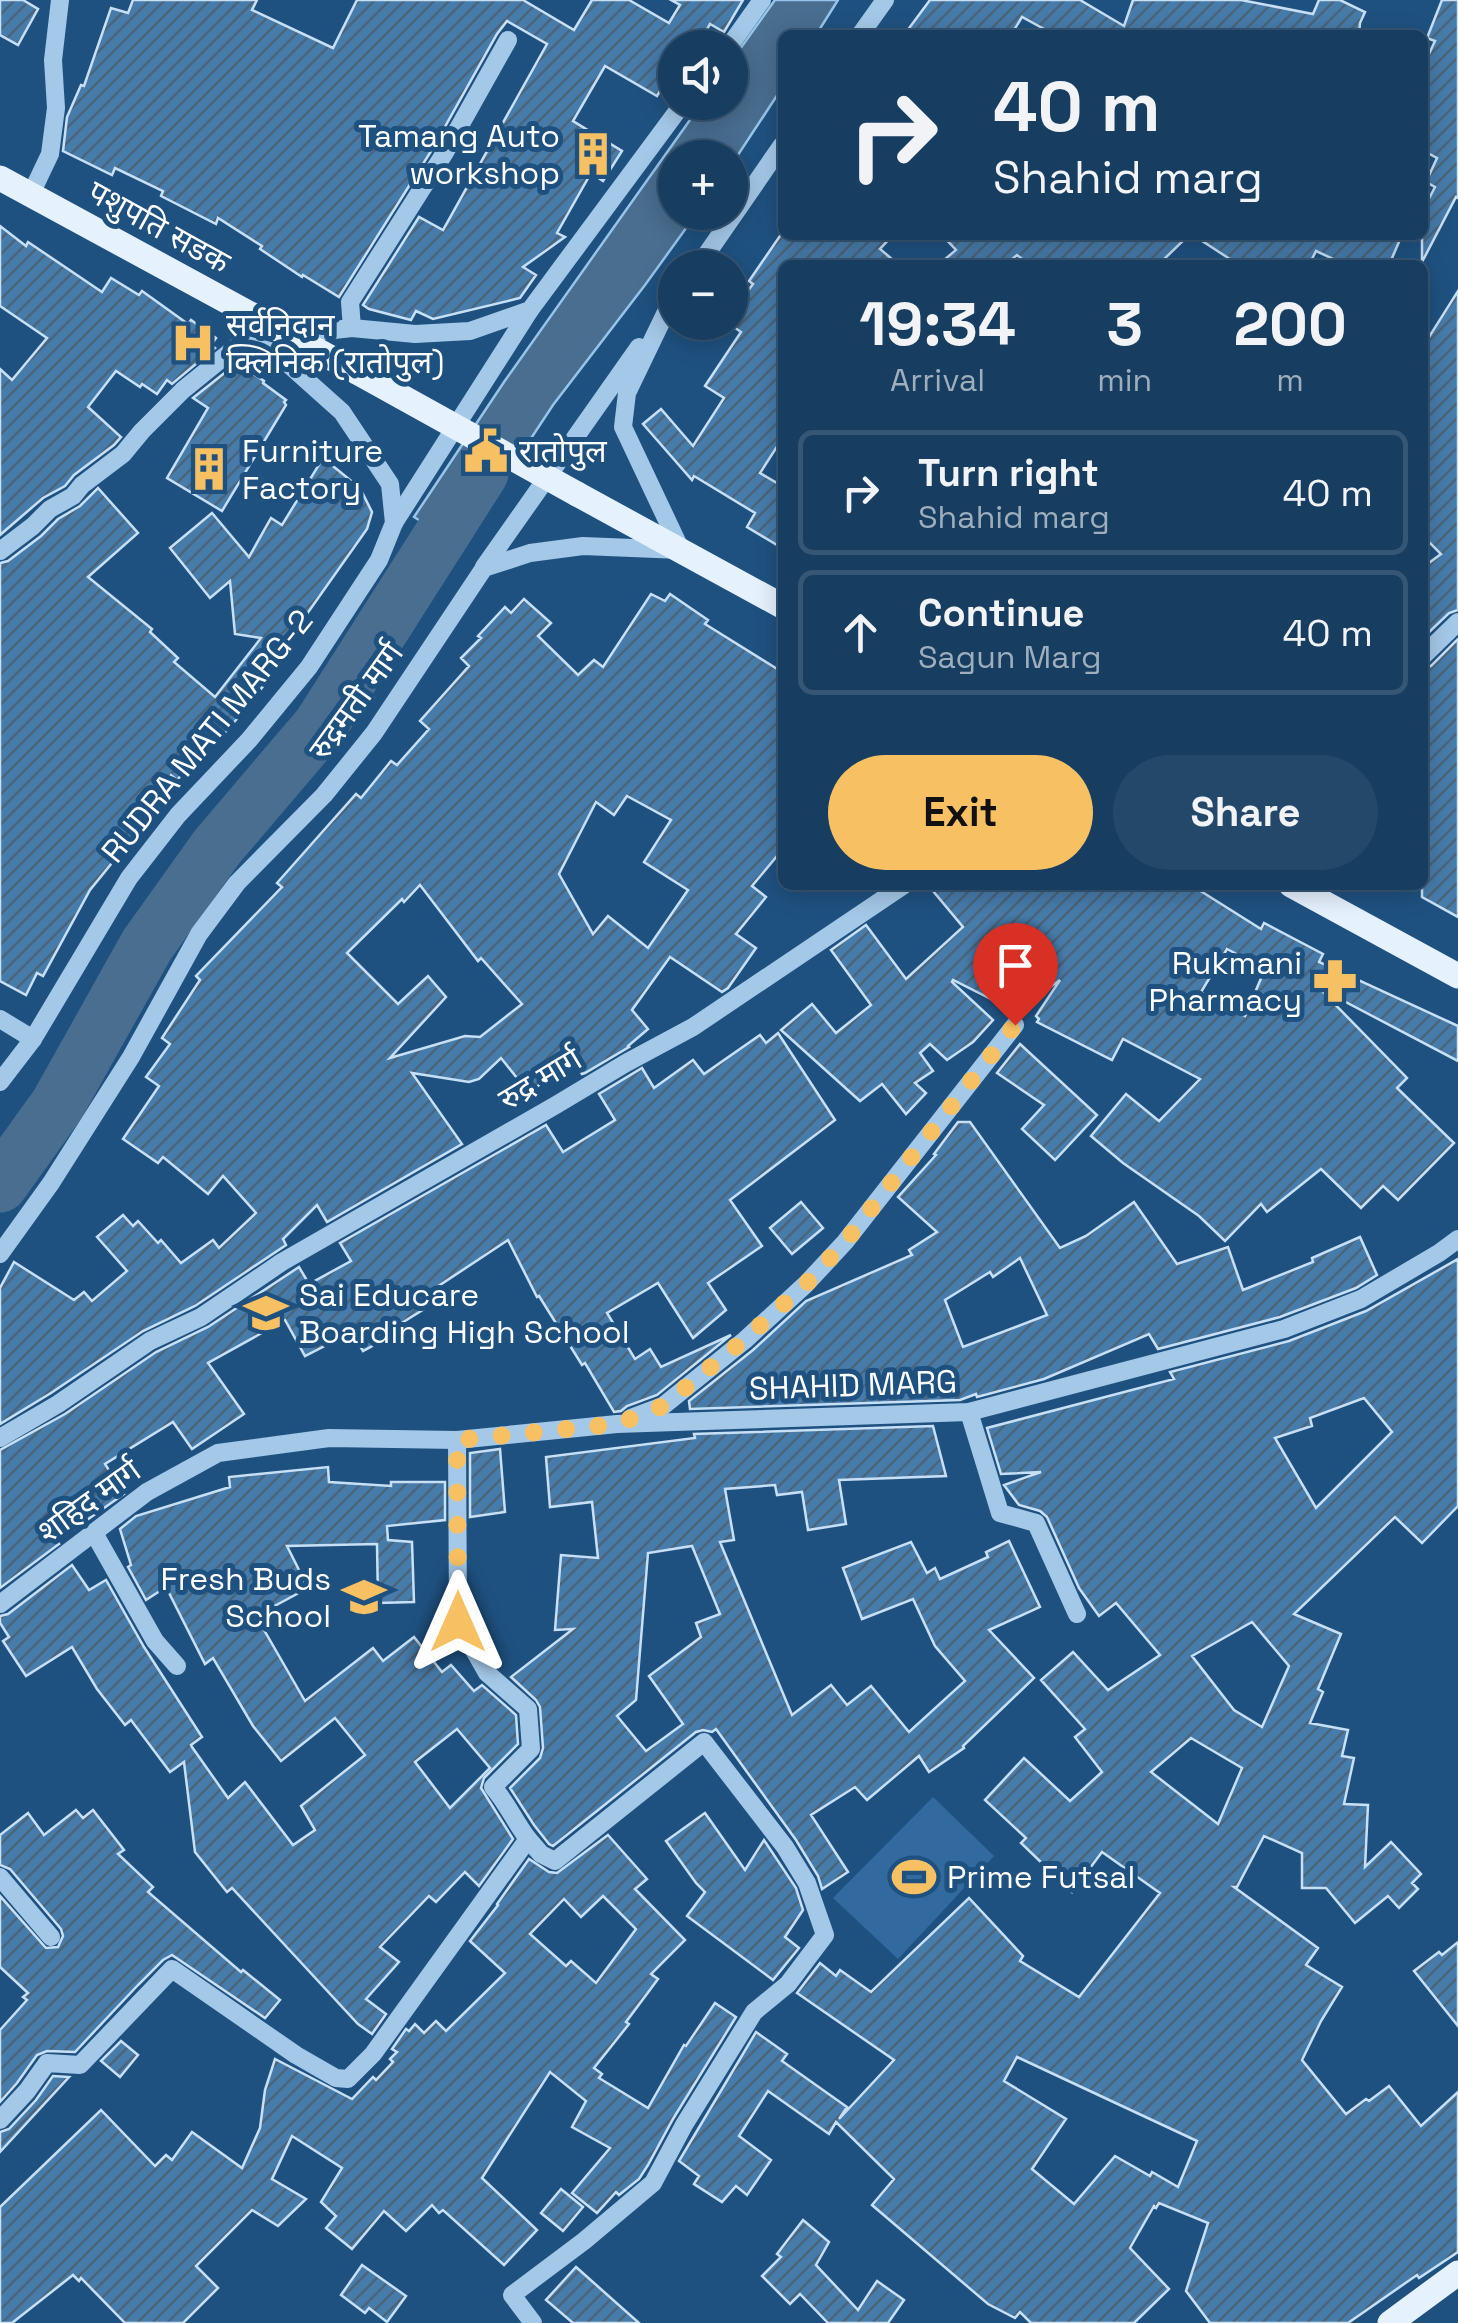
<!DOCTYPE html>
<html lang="en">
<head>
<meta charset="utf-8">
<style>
	:root { --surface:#173d60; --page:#244869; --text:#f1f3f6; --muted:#9eaebd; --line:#365675; --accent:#f7c163 }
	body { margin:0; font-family:"Space Grotesk","Noto Sans Devanagari",sans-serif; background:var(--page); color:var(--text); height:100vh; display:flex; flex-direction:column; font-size:38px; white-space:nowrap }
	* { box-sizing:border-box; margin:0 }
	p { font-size:32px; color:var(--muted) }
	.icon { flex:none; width:55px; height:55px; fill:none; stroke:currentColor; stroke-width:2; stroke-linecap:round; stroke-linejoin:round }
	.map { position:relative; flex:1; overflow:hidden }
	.sheet { position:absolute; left:778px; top:260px; width:650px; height:630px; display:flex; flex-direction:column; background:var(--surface); border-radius:15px; box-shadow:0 5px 25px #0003,0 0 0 2px var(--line) }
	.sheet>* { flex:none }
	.hud { position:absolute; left:778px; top:30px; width:650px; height:210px; border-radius:15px; box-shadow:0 5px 25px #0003,0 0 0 2px var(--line); background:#173d60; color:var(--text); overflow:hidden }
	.tools { position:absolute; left:658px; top:30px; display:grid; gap:20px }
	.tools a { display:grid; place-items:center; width:90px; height:90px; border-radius:50%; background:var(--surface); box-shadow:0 5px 25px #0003,0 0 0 2px var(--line); font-size:50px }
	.pin { position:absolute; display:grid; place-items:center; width:85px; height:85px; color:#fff; margin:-102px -42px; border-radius:50% 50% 50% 0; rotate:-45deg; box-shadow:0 0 10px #0007 }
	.pin .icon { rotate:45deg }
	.me { position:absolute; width:110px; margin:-55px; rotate:0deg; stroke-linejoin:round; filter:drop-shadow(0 0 8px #0008) }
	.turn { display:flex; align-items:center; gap:35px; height:210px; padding:0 50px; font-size:45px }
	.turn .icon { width:130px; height:130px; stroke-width:2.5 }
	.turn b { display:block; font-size:70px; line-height:85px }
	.eta { display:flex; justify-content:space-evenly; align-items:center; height:170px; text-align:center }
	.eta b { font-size:60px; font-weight:700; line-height:70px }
	.action { display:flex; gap:20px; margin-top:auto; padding:20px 50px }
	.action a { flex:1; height:115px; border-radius:60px; background:var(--accent); color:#111; font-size:40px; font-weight:700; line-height:115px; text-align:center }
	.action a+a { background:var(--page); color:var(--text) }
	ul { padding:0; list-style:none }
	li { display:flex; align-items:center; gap:30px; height:125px; margin:0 20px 15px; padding:0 30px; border:5px solid var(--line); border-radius:15px }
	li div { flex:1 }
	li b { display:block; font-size:38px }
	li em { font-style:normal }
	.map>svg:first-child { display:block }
	.pitch { fill:#326a9f }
	.water { fill:#496e90; stroke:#97c4ea; stroke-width:2.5 }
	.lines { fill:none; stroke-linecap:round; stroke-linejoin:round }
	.river { stroke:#496e90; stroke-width:55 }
	.building { fill:url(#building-hatch); stroke:#c8e0f6; stroke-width:2.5; fill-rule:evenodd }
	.minor { stroke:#a4c8e8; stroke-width:18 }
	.major { stroke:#e6f1fe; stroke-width:25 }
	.major-bridge { stroke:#e6f1fe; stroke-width:25 }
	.route { stroke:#f7c163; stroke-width:18; stroke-dasharray:0 32.4 }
	.labels { text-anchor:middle; stroke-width:10; stroke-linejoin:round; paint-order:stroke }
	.poi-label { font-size:32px; fill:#fff; stroke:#1f5180; text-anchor:start }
	.street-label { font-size:32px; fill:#fff; stroke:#1f5180 }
</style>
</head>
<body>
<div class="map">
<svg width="1458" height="2323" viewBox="0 0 1458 2323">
	<defs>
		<pattern id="building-hatch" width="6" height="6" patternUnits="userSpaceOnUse" patternTransform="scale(2.5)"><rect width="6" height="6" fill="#477baa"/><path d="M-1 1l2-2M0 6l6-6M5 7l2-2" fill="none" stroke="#4a647b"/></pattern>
	</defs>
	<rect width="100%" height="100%" fill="#1f5180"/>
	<!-- pitch -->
	<path class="pitch" d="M933,1797L994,1856L898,1959L833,1898Z"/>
	<!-- water -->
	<path class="water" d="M775,0H838L816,35H782V88L730,167V158H675V212L697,213L645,285L553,405L460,546L414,517L504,382L702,103L730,102V63Z"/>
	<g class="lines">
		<!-- river -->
		<path class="river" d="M0,1185L58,1104L147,945L217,847L320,726L481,473"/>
	</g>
	<!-- building -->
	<g class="building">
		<path d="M0,0H23L38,9L18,45L0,35Z"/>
		<path d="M133,0H257L252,10L333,48L357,0H523L574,30L592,0H629L669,23L680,5L671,0H743L724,32L710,24L696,48H675V65L657,96L605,66L573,121L622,151L603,181L591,173L557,233L565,237L523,267L536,275L520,298L433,319L416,311L411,320L369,309L363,305L419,217L443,230L547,44L507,21L497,34L433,148L339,297L303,275L302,277L260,249L262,246L218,218L216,224L161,196L163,191L115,168L112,175L63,151L67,117L81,85L84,86L111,8L128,13Z"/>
		<path d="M930,0H1080L1124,26L1133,0H1241L1313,14L1319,0H1340L1365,12L1360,23L1359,35H1055L1022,17L1011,35H904Z"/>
		<path d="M1442,0H1458V198L1456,197L1422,262V212L1435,187L1426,182L1437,158L1422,150V69L1435,41L1427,38Z"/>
		<path d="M0,226L26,246L28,242L102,292L111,278L139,295L142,291L188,324L191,320L216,338L211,345L215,348L172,384L167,380L157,394L142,384L140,387L116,371L88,407L121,437L114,445L74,475L65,486L43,498L0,535V369L12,380L47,338L0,306Z"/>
		<path d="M782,233L893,235L880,249L899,265H782V439L760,473L782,486V548L747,527L755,513L694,476L692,480L643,424L661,409L693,446L724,398L705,386L741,332L727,322H730V315L753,284L749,281Z"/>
		<path d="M942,235H1189L1158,265H1030L1017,255L1005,265H938L956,250Z"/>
		<path d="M1193,235H1402L1389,265H1346L1316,251L1309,265H1239Z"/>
		<path d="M1458,291V610L1449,613L1424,637L1422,635V568L1441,554L1422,535V348Z"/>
		<path d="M237,363L264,381L263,383L286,400L284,402L286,405L222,511L167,478L208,408L193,398Z"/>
		<path d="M323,458L360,488L372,512L367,529L263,676L268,680L242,713L216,743L212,739L177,780L171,775L137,822L142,826L90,890L43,976L37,973L26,995L0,981V563L8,561L41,536L58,519L80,506L98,488L138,533L88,577L152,629L150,632L178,658L174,662L215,697L261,638L235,634L230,581L210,598L170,548L212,513L249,557L271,518L282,525Z"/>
		<path d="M651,594L665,601L670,594L708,620L705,624L782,672V850L752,886L766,897L736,934L756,948L728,988L722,992L670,957L632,1010L648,1029L628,1046L629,1047L585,1073L582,1074L572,1059L529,1093L501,1058L479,1079L469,1082L412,1073L462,1144L327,1222L317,1205L283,1239L286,1245L195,1306L143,1331L51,1393L0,1424V1288L14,1262L74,1300L84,1292L92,1301L127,1271L97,1237L123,1215L133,1226L138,1221L158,1243L161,1240L181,1263L213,1240L219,1248L256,1213L223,1176L208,1194L163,1157L158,1163L123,1139L159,1086L146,1077L170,1044L162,1038L200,980L196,976L282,887L277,883L356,794L361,798L391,761L397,765L429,729L420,721L469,666L461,658L481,638L478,636L505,607L511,613L524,599L551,623L538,636L578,675L594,660L603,667ZM627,796L671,820L644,862L688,890L648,948L608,916L593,934L559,874L596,802L614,815ZM420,885L478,961L481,958L522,1004L480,1037L465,1036L390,1058L446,997L428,976L398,1004L347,953L402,899L404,902Z"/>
		<path d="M1458,639V917L1422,897V669L1431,666Z"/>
		<path d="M928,885H1191L1261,929L1264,923L1323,954L1319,962L1458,1026V1061L1319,988L1407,1078L1397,1088L1454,1143L1398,1200L1383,1186L1361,1208L1321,1169L1267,1212L1261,1204L1225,1241L1199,1216L1123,1163L1091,1136L1126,1094L1159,1121L1200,1079L1123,1039L1112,1060L1037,1022L1039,1019L1036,1016L1060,980L1023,1006L1014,997L1005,1006L953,980L952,982L993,1020L973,1042L947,1060L930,1044L920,1053L933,1071L915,1083L926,1093L906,1114L882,1084L860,1101L781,1030L812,1004L836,1033L871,1005L831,950L866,925L906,979L963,927ZM1227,949L1265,969L1245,1016L1201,992Z"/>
		<path d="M778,1033L835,1120L730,1200L762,1246L708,1283L726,1310L693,1338L658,1283L607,1313L635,1359L650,1349L661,1367L731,1335L657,1395L627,1406L621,1411L614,1412L585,1363L582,1365L539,1296L537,1297L508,1240L431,1291L437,1301L384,1334L387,1338L363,1351L352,1332L305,1356L285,1320L208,1363L244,1414L192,1449L173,1422L105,1464L124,1494L57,1541L59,1544L0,1588V1450L65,1414L156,1352L208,1327L299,1267L309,1284L351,1261L340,1243L546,1125L563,1152L615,1120L599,1094L642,1068L654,1088L693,1060L704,1074L760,1035L766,1043Z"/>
		<path d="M1020,1044L1097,1115L1055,1160L1022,1129L1044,1105L997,1073Z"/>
		<path d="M958,1122H970L1060,1248L1086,1236L1134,1202L1177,1264L1228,1247L1243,1290L1313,1262L1312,1258L1360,1237L1377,1275L1356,1288L1280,1317L1158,1349L1149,1334L1044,1379L977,1397L976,1394L960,1400L690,1409L689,1401L753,1350L806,1301L912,1255L909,1250L937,1232L898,1197L936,1155L934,1154ZM1020,1258L1047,1315L963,1347L945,1300L990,1272L993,1277Z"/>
		<path d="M801,1202L823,1228L792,1254L770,1228Z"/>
		<path d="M1458,1259V1506L1422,1543L1395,1517L1294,1614L1341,1634L1318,1689L1323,1692L1310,1723L1348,1730L1342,1756L1354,1758L1344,1804L1368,1805L1365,1867L1391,1842L1421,1874L1412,1883L1418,1889L1399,1908L1388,1896L1355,1923L1326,1888H1302V1853L1264,1836L1237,1887H1234L1318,1948L1306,1965L1342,1987L1321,2021L1302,2060L1346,2114L1366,2099L1369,2101L1389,2086L1421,2126L1458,2092V2252L1419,2278L1417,2275L1348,2323H1210L1186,2291L1208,2223L1159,2203L1156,2208L1154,2206L1130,2248L1169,2289L1134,2323H1031L1020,2312L1015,2318L988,2304L872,2205L894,2179L836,2122L829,2134L768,2091L739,2136L771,2160L747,2195L736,2186L722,2202L694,2184L699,2176L679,2161L756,2032L787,2054L782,2061L847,2107L839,2119L894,2060L797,1993L820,1963L836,1976L840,1970L871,1992L969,1898L1023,1956L1020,1961L1079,1997L1160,1893L1102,1852L1072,1892L1021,1843L1026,1838L985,1800L1024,1758L1070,1801L1102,1772L1075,1737L1085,1729L1041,1680L1073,1652L1108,1690L1160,1655L1116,1603L1099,1616L1079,1588L1047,1517L1040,1511L1019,1505L1004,1485L1041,1472L1001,1474L987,1428L1174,1379L1170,1372L1289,1341L1366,1311ZM1364,1398L1392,1432L1316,1508L1275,1438L1312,1426L1310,1418ZM1252,1622L1289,1666L1262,1727L1234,1710L1192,1656ZM1191,1738L1242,1768L1218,1824L1151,1772ZM1017,2057L1197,2141L1178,2187L1152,2172L1150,2176L1115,2156L1074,2204L1032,2169L1066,2119L1004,2081Z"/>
		<path d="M933,1426L946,1476L839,1480L846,1524L808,1530L802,1492L777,1495L775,1485L725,1489L734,1540L720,1542L792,1715L831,1685L847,1705L871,1686L909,1732L965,1681L935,1646L913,1599L862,1619L843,1568L911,1542L927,1573L935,1568L940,1579L988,1557L986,1552L1009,1541L1040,1607L989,1630L1034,1678L963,1746L964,1748L929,1772L919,1756L867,1800L855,1787L811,1815L848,1872L822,1889L818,1876L796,1840L716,1729L712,1732L703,1730L696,1732L553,1846L549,1844L534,1825L510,1788L540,1758L543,1748L540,1707L536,1700L511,1677L573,1629L555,1630L561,1555L598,1558L592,1502L550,1507L546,1457L695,1438L694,1434ZM692,1546L720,1614L696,1623L701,1637L649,1676L683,1724L646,1751L617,1716L636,1700L648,1553Z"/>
		<path d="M500,1449L505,1512L470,1517V1453Z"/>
		<path d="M328,1467L329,1482L391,1486V1482H445V1520L387,1526L388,1540L412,1542L414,1602L378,1603L377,1544L287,1546L308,1588L256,1616L305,1701L373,1648L383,1661L414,1637L442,1672L451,1665L474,1691L482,1685L516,1715L518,1744L484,1778L481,1788L513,1839L479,1886L465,1872L436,1902L429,1896L380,1947L399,1962L366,1999L386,2014L372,2034L358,2024L232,1888L227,1892L195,1852L184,1762L170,1772L131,1720L125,1725L97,1689L72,1647L26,1676L3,1641L9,1637L0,1623V1616L8,1614L72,1565L89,1590L106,1580L144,1647L202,1737L191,1745L192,1747L228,1798L245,1782L293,1845L315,1830L301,1806L365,1755L335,1718L281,1761L253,1726L213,1658L205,1664L166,1587L146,1600L128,1567L131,1565L120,1529L136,1516L230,1487L229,1477ZM457,1729L490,1768L450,1808L415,1762Z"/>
		<path d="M76,1810L83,1818L93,1810L124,1850L118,1854L153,1887L148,1892L241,1972L243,1970L280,2000L265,2018L172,1955L163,1960L138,1985L75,2052L47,2051L37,2055L17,2083L0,2102V2030L27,2000L23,1997L28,1993L0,1967V1896L46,1948L58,1947L63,1936L61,1929L10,1869L0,1865V1835L28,1813L44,1835Z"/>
		<path d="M705,1813L745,1870L764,1840L796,1888L803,1910L785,1937L799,1948L773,1980L687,1916L705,1892L696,1883L666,1841Z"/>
		<path d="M608,1835L647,1879L635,1889L685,1940L651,1974L658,1979L626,2022L629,2024L594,2068L602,2074L599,2078L648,2108L684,2045L686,2046L715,2003L736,2017L673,2119L648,2165L639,2179L619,2195L616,2192L597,2213L572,2193L610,2148L572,2127L586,2101L550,2072L482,2178L537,2230L504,2265L443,2210L439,2213L432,2205L406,2231L384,2211L352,2249L326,2228L336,2216L321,2202L342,2168L292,2136L272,2179L306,2199L278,2226L252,2210L196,2266L218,2288L183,2323H125L81,2278L79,2281L73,2275L12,2323H0V2207L101,2110L155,2166L166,2155L172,2160L192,2132L242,2168L260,2128L265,2090L275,2059L352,2099L373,2077L376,2080L393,2062L390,2059L397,2052L392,2049L406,2029L409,2031L415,2024L424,2033L436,2021L446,2031L505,1973L470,1941L498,1905L497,1904L529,1859L549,1872L557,1873ZM603,1896L636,1929L596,1983L571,1961L566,1966L530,1934L564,1899L581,1917Z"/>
		<path d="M1458,1942V2026L1414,1971L1439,1952L1442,1955Z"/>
		<path d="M121,2041L138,2055L120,2077L101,2061Z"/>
		<path d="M53,2076L69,2077L0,2152V2132L9,2129L36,2100Z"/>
		<path d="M561,2189L583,2207L563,2231L541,2213Z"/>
		<path d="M803,2220L829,2242L816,2265L858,2310L877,2281L904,2300L888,2323H828L800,2294L790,2304L762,2276L781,2257L777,2254Z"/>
		<path d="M362,2265L406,2296L387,2322L369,2308L365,2313L341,2295Z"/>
		<path d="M576,2267L639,2323H573L546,2300Z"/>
	</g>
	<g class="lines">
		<!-- minor -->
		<g class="minor">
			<path d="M860,35L885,0"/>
			<path d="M728,48L762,0"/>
			<path d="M31,194L50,154L56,108L53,60L60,0"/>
			<path d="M697,268L782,145"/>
			<path d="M352,328L350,302L444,154L508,40"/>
			<path d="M287,335L352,328L415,334L470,331L530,310L684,102"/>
			<path d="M394,523L530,310"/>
			<path d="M0,551L33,526L50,509L73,496L82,485L123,454L142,431L183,390L241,343L276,353L342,412L390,484L394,523L379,560L309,667L249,740L178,815L129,878L33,1039L0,1082"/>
			<path d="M484,567L639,347"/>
			<path d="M1422,657L1458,622"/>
			<path d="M0,1019L33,1039"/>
			<path d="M0,1254L51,1183L131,1057L199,934L237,883L324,795L374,733L484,568L530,553L583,546L681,550L623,427L627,393L666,312L675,298"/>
			<path d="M969,1412L1000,1513L1036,1523L1077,1614"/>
			<path d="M631,1418L663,1406L745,1340L806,1284L845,1242L1015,1025"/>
			<path d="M0,1438L58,1404L150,1341L201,1317L282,1262L556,1105L626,1063L693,1027L904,885"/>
			<path d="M94,1533L155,1641L177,1666"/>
			<path d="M0,1604L147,1492L218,1453L329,1438L457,1440L617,1424L969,1412L1284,1329L1361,1299L1439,1253L1458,1239"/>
			<path d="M528,1839L541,1854L555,1861L704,1742L785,1847L807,1883L825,1935L788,1984L754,2012L684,2125L653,2183L584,2241L512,2295L533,2323"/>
			<path d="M0,1877L51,1937"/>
			<path d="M0,2120L27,2091L47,2063L80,2065L172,1969L296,2055L336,2078L348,2079L373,2054L528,1839C515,1822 507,1803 493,1787L531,1749L528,1709L487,1673L458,1622L457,1440"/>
		</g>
		<!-- major -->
		<g class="major">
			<path d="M0,178L357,372"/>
			<path d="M577,494L782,606"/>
			<path d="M1291,885L1458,976"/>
			<path d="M1390,2323L1458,2273"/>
		</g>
		<!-- major-bridge -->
		<path class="major-bridge" d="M357,372L577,494"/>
	</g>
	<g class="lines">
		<!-- route -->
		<path class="route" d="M458,1622L457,1440L617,1424L663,1406L744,1340L806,1284L845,1242L1015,1025"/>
	</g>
	<!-- icons -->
	<defs>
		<g id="building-bare" transform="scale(3.45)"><path d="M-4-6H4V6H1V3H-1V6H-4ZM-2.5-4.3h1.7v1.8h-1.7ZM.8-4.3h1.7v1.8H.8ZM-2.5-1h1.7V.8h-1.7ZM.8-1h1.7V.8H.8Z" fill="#f7c163" stroke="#1f5180" stroke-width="2.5" paint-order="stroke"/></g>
		<g id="hospital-bare" transform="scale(3.45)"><path d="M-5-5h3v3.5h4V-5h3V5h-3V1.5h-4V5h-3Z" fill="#f7c163" stroke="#1f5180" stroke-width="2.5" paint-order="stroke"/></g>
		<g id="civic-bare" transform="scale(3.45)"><path d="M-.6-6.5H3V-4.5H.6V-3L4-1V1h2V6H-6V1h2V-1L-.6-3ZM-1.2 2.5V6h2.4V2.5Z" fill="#f7c163" stroke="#1f5180" stroke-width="2.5" paint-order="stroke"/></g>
		<g id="pharmacy-bare" transform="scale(3.45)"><path d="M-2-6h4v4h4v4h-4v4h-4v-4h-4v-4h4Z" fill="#f7c163" stroke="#1f5180" stroke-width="2.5" paint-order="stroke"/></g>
		<g id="school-bare" transform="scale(3.45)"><path d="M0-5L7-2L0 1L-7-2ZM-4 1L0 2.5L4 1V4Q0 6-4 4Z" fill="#f7c163" stroke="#1f5180" stroke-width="2.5" paint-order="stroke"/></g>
		<g id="stadium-bare" transform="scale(3.45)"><path d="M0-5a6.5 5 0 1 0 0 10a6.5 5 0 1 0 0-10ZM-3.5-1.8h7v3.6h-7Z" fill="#f7c163" stroke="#1f5180" stroke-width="2.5" paint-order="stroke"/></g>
	</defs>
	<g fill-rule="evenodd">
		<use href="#building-bare" x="593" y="154"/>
		<use href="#hospital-bare" x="193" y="343"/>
		<use href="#civic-bare" x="486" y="451"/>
		<use href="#building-bare" x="209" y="469"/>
		<use href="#pharmacy-bare" x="1335" y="981"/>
		<use href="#school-bare" x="266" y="1313"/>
		<use href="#school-bare" x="364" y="1597"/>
		<use href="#stadium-bare" x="914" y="1877"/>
	</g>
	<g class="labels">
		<!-- poi labels -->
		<g class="poi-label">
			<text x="560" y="147" text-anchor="end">Tamang Auto<tspan x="560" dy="37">workshop</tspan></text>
			<text x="226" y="336">सर्वनिदान<tspan x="226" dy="37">क्लिनिक (रातोपुल)</tspan></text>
			<text x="242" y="462">Furniture<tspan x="242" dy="37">Factory</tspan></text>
			<text x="519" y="462">रातोपुल</text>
			<text x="1302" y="974" text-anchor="end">Rukmani<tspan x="1302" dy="37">Pharmacy</tspan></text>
			<text x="299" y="1306">Sai Educare<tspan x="299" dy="37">Boarding High School</tspan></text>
			<text x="331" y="1590" text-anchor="end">Fresh Buds<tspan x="331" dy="37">School</tspan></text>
			<text x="947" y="1888">Prime Futsal</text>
		</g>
		<!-- street labels -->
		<g class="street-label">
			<text transform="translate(159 227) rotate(29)" y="11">पशुपति सडक</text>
			<text transform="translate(356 701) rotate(-54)" y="11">रुद्रमती मार्ग</text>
			<text transform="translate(207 736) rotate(-51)" y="11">RUDRA MATI MARG-2</text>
			<text transform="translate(540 1079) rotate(-31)" y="11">रुद्र मार्ग</text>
			<text transform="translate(853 1385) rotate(-2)" y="11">SHAHID MARG</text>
			<text transform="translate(89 1501) rotate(-36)" y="11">शहिद मार्ग</text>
		</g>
	</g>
</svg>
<div class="tools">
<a><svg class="icon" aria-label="sound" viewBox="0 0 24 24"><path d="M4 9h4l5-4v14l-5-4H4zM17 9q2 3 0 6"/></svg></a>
<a>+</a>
<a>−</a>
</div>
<div class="pin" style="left:1015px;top:1025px;background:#d93025"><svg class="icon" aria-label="arrive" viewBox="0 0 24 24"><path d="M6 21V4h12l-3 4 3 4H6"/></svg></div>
<svg class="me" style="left:458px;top:1622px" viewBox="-20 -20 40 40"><path d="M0-17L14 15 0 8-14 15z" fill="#f7c163" stroke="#fff" stroke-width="4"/></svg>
<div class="hud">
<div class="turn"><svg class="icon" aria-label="right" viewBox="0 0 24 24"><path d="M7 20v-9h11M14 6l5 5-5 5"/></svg><div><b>40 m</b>Shahid marg</div></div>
</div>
<section class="sheet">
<div class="eta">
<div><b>19:34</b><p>Arrival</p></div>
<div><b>3</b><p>min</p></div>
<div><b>200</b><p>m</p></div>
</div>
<ul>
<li><svg class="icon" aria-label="right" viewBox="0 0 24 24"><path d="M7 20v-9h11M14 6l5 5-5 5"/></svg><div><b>Turn right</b><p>Shahid marg</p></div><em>40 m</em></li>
<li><svg class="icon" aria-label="ahead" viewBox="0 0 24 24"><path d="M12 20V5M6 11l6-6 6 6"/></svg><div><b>Continue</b><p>Sagun Marg</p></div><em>40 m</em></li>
</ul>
<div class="action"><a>Exit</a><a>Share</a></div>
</section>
</div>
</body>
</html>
